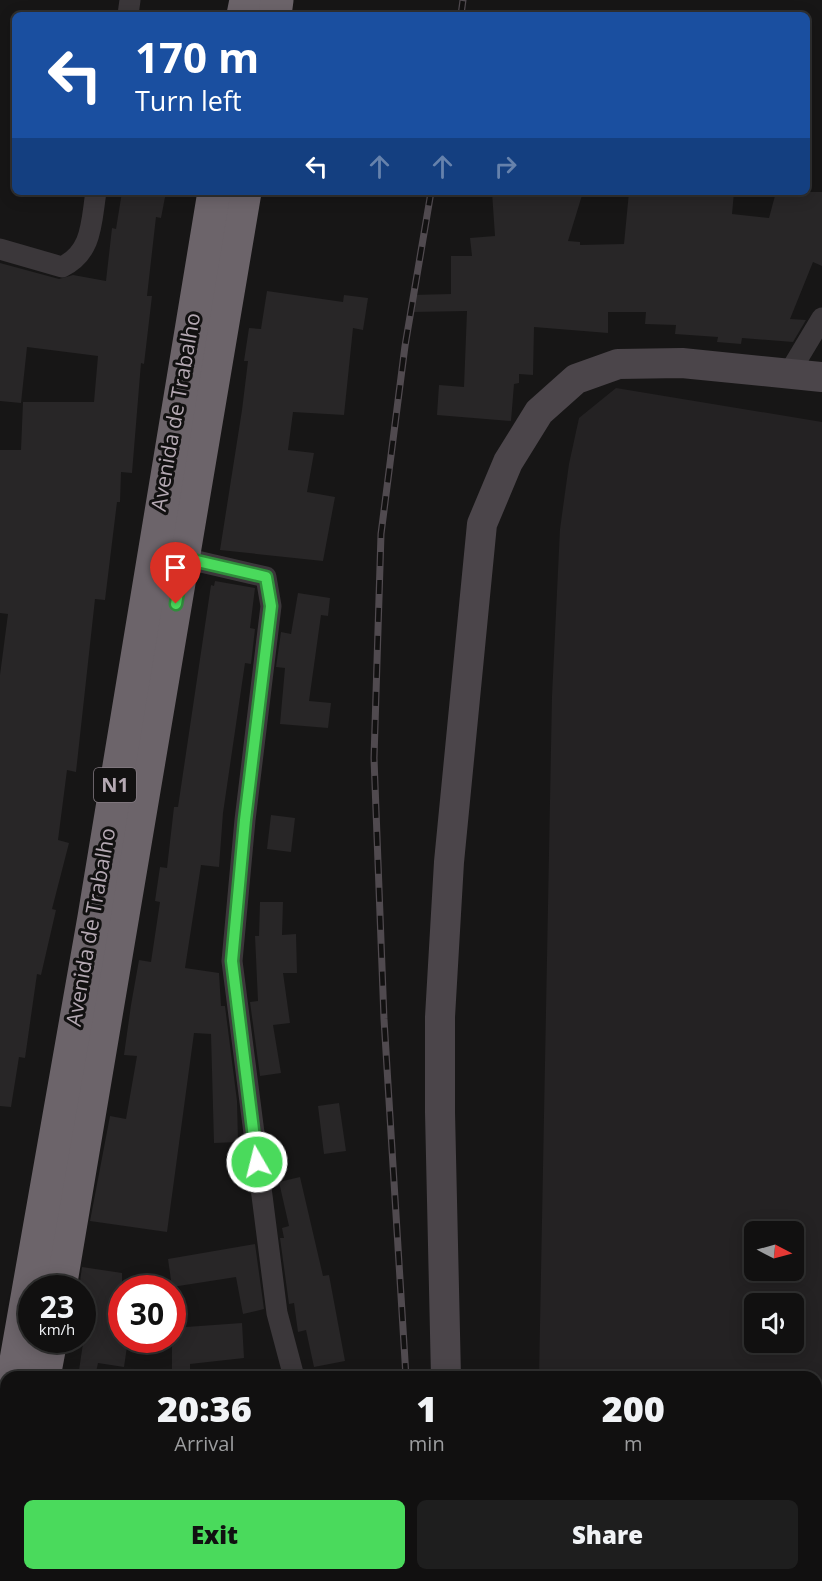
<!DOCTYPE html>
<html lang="en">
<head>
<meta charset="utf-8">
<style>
	:root { --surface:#111010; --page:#1e1e1e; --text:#f1f3f6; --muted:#9c9d9f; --line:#303030; --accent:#4ada5c }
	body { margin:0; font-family:"Open Sans",sans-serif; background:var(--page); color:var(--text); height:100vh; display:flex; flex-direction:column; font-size:22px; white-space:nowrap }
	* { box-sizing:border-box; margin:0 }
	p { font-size:20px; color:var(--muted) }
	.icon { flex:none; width:33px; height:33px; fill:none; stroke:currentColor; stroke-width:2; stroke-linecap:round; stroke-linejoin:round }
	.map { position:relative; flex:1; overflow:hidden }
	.side { position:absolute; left:0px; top:1371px; width:822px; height:210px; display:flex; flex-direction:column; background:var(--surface); border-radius:18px 18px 0 0; box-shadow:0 3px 15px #0003,0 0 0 2px var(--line) }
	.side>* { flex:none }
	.top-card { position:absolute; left:12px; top:12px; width:798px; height:183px; border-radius:9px; box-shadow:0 3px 15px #0003,0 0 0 2px var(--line); background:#1a4fa0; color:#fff; overflow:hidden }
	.needle { width:39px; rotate:96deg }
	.buttons { position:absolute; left:744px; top:1221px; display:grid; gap:12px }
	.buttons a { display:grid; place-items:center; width:60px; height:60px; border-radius:9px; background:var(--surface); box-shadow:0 3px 15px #0003,0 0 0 2px var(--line); font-size:30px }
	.speed { position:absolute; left:18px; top:1275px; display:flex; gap:12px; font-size:30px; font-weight:700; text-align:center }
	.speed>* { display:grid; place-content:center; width:78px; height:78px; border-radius:50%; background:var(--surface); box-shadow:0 3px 15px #0003,0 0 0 2px var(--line); line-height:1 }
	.speed small { font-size:15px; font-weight:400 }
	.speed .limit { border:9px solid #d22; background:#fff; color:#111 }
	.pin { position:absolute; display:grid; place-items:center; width:51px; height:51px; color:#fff; margin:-62px -26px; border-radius:50% 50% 50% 0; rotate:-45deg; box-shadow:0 0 6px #0007 }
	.pin .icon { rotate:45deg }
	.me { position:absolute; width:66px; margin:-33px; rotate:352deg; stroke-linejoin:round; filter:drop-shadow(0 0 4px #0008) }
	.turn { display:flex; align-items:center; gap:21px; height:126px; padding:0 24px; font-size:27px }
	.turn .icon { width:78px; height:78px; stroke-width:2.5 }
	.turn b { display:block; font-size:42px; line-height:51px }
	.lanes { display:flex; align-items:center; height:57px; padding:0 24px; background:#0003; justify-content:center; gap:30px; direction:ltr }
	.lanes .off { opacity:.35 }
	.eta { display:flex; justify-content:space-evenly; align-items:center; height:102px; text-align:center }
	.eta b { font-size:36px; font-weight:800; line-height:42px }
	.action { display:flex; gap:12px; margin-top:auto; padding:12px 24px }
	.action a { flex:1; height:69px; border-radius:9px; background:var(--accent); color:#111; font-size:24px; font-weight:800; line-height:69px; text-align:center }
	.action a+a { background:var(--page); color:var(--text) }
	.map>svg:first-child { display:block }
	.built { fill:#242223; fill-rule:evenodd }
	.building { fill:#282627 }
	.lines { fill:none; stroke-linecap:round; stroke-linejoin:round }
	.street { stroke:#3b373a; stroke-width:21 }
	.secondary { stroke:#4b454a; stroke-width:30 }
	.highway { stroke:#6c646a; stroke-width:33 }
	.rail-casing { stroke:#504a4f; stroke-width:7 }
	.rail { stroke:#121111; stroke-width:4.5; stroke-dasharray:14; stroke-linecap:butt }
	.route-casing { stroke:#308e3c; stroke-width:15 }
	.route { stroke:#4ada5c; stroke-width:10 }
	.labels { text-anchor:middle; stroke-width:6; stroke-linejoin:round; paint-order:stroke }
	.shield { fill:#121111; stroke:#847b82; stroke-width:1.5 }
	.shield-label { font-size:20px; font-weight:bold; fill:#b5a9b3 }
	.street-label { font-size:21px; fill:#b5a9b3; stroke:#121111 }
</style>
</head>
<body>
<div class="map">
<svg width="822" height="1581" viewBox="0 0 822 1581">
	<rect width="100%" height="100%" fill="#171616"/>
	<!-- built -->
	<path class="built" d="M616,388L822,422V1581H535V1575H816V1377H539L552,696L560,529L569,464L579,418ZM754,1232H794V1270H754ZM754,1304H794V1342H754Z"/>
	<!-- building -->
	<g class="building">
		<path d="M122,192H166L161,218L156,217L147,296H152L144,364L141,363L132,473L121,472L120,502H117L105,600L95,599L76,772L67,770L58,840L69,843L52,909L56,910L41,975L37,974L25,1058L19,1057L11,1107L0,1106V675L8,614L0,613V450H21L23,402H94L98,356L27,347L21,403L0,401V263L59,279L73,275L106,281L112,228L116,229Z"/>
		<path d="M492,192H583L568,241L580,242V245L624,244L629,192H734L732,214L769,218L776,192H822V266L813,262L790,319L806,320L793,342L742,338L741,344L717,342L718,337L675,334L676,325L645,324L646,312H608V333L534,327L533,375L519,374V383L514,384L511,421L437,415L439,385L464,387L467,311L412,312V295L451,294V256H472L470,238L495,236Z"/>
		<path d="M267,291L343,302L344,295L368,298L363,330L353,328L344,415L293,412L288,450L314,453L307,492L335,497L323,561L220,550L242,410L248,361H244L249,328L261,329Z"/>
		<path d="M215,581L255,588L250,628L255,629L251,664L245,663L223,813L219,867L201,865L185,968L219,973L221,1006H225L237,1101L238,1142L214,1143L211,1034L194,1033L167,1232L90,1221L110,1116L126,1119L137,1056L124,1055L131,1005L139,960L151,962L160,902L155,901L160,867L167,868L174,807H178L211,585L214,586Z"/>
		<path d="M298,593L330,598L328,616L321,615L309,701L331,703L328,728L280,724L285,668L276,667L281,632L291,634Z"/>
		<path d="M271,815L295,818L291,852L267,849Z"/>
		<path d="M260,902H283L282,935L296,934L297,973H283L290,1023L273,1025L281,1073L260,1076L250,1002L258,1001L255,936H259Z"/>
		<path d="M339,1103L346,1151L324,1154L318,1106Z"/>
		<path d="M300,1177L323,1276L329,1275L345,1361L314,1367L306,1330L298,1332L294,1303L289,1304L280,1238H284L282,1228L289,1226L279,1182Z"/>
		<path d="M255,1244L264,1309L243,1314L236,1277L172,1287L168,1259Z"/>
		<path d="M82,1267L122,1273V1340H128L124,1367L98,1363L95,1377H78L86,1323L82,1322V1288H79Z"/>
		<path d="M242,1323L244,1358L190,1364V1377H172V1328Z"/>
	</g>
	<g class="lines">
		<!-- street -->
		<g class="street">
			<path d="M128,15L130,0"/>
			<path d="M0,249L62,267C93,252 91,222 96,192"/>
			<path d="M789,373L822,318"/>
			<path d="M184,558L266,577L271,606L245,820L232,961L277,1313L294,1377"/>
			<path d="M0,1532L6,1535"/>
			<path d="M341,1581L342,1575"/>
		</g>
		<!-- secondary -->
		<g class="secondary">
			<path d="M446,1377L440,1112V1017L449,862L482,524L508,462L539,412L576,379L618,364L682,363L822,377"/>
			<path d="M452,1575V1581"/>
		</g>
		<!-- highway -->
		<g class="highway">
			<path d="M243,15L246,0"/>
			<path d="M275,15L277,0"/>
			<path d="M60,1288L245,192"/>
			<path d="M13,1377L94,917L214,192"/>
			<path d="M44,1377L51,1340"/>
			<path d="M0,1446L6,1413"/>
			<path d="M8,1581L9,1575"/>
		</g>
		<!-- rail casing -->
		<g class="rail-casing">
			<g id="rail">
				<path d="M461,15L463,0"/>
				<path d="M406,1377L384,1019L374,758L381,534L405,346L431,192"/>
				<path d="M419,1575L420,1581"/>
			</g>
		</g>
		<!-- rail -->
		<use href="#rail" class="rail"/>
	</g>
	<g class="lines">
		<!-- route casing -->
		<g class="route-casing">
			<path id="route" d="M176,604L184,558L266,577L271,606L245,820L232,961L257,1162"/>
		</g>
		<!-- route -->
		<use href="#route" class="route"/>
	</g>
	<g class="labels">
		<!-- shield labels -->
		<rect class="shield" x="94" y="768" width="42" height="34" rx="4.5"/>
		<g class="shield-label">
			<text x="115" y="792">N1</text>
		</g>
		<!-- street labels -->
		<g class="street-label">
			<text transform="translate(176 412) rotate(-80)" y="7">Avenida de Trabalho</text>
			<text transform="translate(91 927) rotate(-80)" y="7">Avenida de Trabalho</text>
		</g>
	</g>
</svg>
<div class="buttons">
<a><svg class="needle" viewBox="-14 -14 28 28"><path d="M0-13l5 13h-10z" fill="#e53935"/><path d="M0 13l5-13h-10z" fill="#9c9d9f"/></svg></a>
<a><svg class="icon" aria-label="sound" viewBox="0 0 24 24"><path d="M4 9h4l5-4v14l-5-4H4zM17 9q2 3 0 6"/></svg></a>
</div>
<div class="speed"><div>23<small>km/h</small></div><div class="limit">30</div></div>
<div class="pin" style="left:176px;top:604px;background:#d93025"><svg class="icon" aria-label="arrive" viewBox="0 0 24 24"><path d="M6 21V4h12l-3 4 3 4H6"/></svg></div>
<svg class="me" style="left:257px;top:1162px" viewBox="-20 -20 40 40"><circle r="17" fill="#4ada5c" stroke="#fff" stroke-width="3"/><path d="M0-11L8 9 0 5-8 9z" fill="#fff"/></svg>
<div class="top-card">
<div class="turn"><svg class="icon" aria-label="left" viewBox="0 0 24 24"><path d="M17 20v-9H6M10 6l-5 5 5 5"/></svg><div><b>170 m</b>Turn left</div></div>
<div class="lanes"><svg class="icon" aria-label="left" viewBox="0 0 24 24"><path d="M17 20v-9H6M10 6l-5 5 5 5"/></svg><svg class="icon off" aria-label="ahead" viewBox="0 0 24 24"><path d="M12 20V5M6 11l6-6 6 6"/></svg><svg class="icon off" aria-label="ahead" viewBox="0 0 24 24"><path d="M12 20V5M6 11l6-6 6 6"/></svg><svg class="icon off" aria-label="right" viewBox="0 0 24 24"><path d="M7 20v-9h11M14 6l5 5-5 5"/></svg></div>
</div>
<section class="side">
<div class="eta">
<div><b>20:36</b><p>Arrival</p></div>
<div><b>1</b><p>min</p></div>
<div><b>200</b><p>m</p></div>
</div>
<div class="action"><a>Exit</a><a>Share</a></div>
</section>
</div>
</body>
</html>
